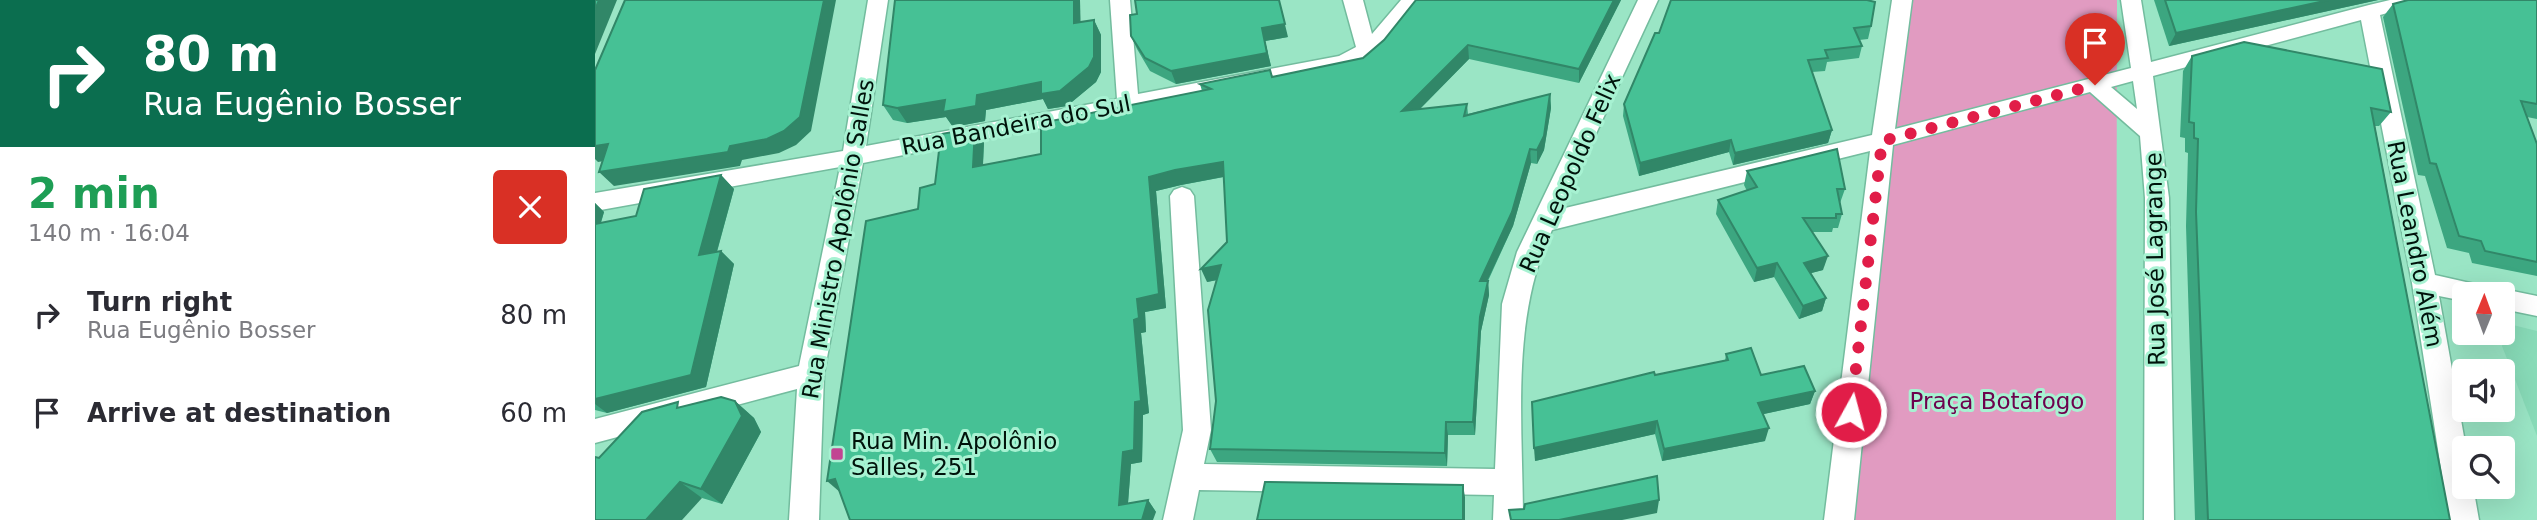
<!DOCTYPE html>
<html lang="en">
<head>
<meta charset="utf-8">
<style>
	:root { --surface:#fff; --page:#f7f7f7; --text:#2b2b33; --muted:#7c7c81 }
	body { margin:0; font-family:"DejaVu Sans",sans-serif; background:var(--page); color:var(--text); height:100vh; display:flex; flex-direction:column; font-size:26px; white-space:nowrap }
	* { box-sizing:border-box; margin:0 }
	p { font-size:23px; color:var(--muted) }
	.icon { flex:none; width:38px; height:38px; fill:none; stroke:currentColor; stroke-width:2; stroke-linecap:round; stroke-linejoin:round }
	.map { position:relative; flex:1; overflow:hidden }
	.sheet { display:flex; flex-direction:column; background:var(--surface); width:595px }
	.sheet>* { flex:none }
	.guide { background:#0b6e4f; color:#fff; overflow:hidden }
	.needle { width:46px; rotate:1deg }
	.buttons { position:absolute; left:1857px; top:282px; display:grid; gap:14px }
	.buttons a { display:grid; place-items:center; width:63px; height:63px; border-radius:7px; background:var(--surface); box-shadow:0 7px 28px #0002; font-size:35px }
	.pin { position:absolute; display:grid; place-items:center; width:60px; height:60px; color:#fff; margin:-72px -30px; border-radius:50% 50% 50% 0; rotate:-45deg; box-shadow:0 0 7px #0007 }
	.pin .icon { rotate:45deg }
	.me { position:absolute; width:77px; margin:-38px; rotate:7deg; stroke-linejoin:round; filter:drop-shadow(0 0 5px #0008) }
	.turn { display:flex; align-items:center; gap:24px; height:147px; padding:0 28px; font-size:32px }
	.turn .icon { width:91px; height:91px; stroke-width:2.5 }
	.turn b { display:block; font-size:49px; line-height:60px }
	.round { display:grid; place-items:center; flex:none; width:74px; height:74px; border-radius:7px; background:var(--page) }
	.overview { display:flex; align-items:center; justify-content:space-between; height:119px; padding:0 28px }
	h1 { font-size:42px; font-weight:800; line-height:52px; color:#1e9e55 }
	ul { padding:0; list-style:none }
	li { display:flex; align-items:center; gap:21px; height:98px; padding:0 28px }
	li div { flex:1 }
	li b { display:block; font-size:26px }
	li em { font-style:normal }
	main { display:flex; flex:1; min-height:0 }
	.map>svg:first-child { display:block }
	.built { fill:#88dbb8 }
	.green { fill:#e19bc1 }
	.lines { fill:none; stroke-linecap:round; stroke-linejoin:round }
	.street-casing { stroke:#73bc9e; stroke-width:3 }
	.street { fill:#fff; fill-rule:evenodd }
	.wall { fill:#3ca680 }
	.shaded-wall { fill:#318768 }
	.building { fill:#46c195; stroke:#318768; stroke-width:2 }
	.route { stroke:#e11d48; stroke-width:12; stroke-dasharray:0 21.6 }
	.poi-dot { fill:#c24492; stroke:#a7f2d2; stroke-width:2.5 }
	.labels { text-anchor:middle; stroke-width:6; stroke-linejoin:round; paint-order:stroke }
	.street-label { font-size:23px; fill:#00130b; stroke:#a7f2d2 }
	.park-label { font-size:23px; fill:#6d014d; stroke:#a7f2d2 }
	.poi-label { font-size:23px; fill:#00130b; stroke:#a7f2d2; text-anchor:start }
</style>
</head>
<body>
<main>
<section class="sheet">
<div class="guide">
<div class="turn"><svg class="icon" aria-label="right" viewBox="0 0 24 24"><path d="M7 20v-9h11M14 6l5 5-5 5"/></svg><div><b>80 m</b>Rua Eugênio Bosser</div></div>
</div>
<div class="overview"><div><h1>2 min</h1><p>140 m · 16:04</p></div><a class="round" style="background:#d93025;color:#fff"><svg class="icon" aria-label="close" viewBox="0 0 24 24"><path d="M6 6l12 12M18 6L6 18"/></svg></a></div>
<ul>
<li><svg class="icon" aria-label="right" viewBox="0 0 24 24"><path d="M7 20v-9h11M14 6l5 5-5 5"/></svg><div><b>Turn right</b><p>Rua Eugênio Bosser</p></div><em>80 m</em></li>
<li><svg class="icon" aria-label="arrive" viewBox="0 0 24 24"><path d="M6 21V4h12l-3 4 3 4H6"/></svg><div><b>Arrive at destination</b></div><em>60 m</em></li>
</ul>
</section>
<div class="map">
<svg width="1942" height="520" viewBox="0 0 1942 520">
	<rect width="100%" height="100%" fill="#9ae5c5"/>
	<!-- built -->
	<path class="built" d="M1918,325L1942,331V436L1907,346L1913,328Z"/>
	<!-- green -->
	<path class="green" d="M1316,0H1522L1521,520H1249Z"/>
	<g class="lines">
		<!-- street casing -->
		<g class="street-casing">
			<g id="street">
				<path d="M273,0H293L271,146L522,99L515,0H535L543,94L744,56L761,47L748,0H768L777,34L806,0H826C807,30 787,51 756,67L268,163L229,374L224,520H194L202,389L0,443V419L204,366L245,167L0,211V193L248,151Z"/>
				<path d="M1043,0H1063L966,209L1277,135L1297,0H1317L1300,129L1536,68L1526,0H1546L1556,62L1774,5L1795,0H1829L1826,4L1785,15L1840,275L1893,287L1897,294H1869V301L1844,296L1871,448L1869,486H1878L1884,520H1854L1817,283L1766,20L1558,76L1574,198L1579,520H1549L1550,198L1545,136L1495,92L1298,145L1259,520H1229L1275,151L957,230C915,318 928,425 928,520H898L899,495L604,490L598,520H568L588,430L575,196L579,190L587,187L595,190L599,196L616,430L609,464L900,469L907,304L922,252ZM1538,81L1542,109L1516,87Z"/>
				<path d="M1908,289L1942,296V316L1908,309V294H1898Z"/>
			</g>
		</g>
		<!-- street -->
		<use href="#street" class="street"/>
	</g>
	<!-- wall -->
	<g class="wall">
		<path d="M821,0H1026L984,83L874,59L825,109L872,104L873,114L955,94L956,108L949,150L942,164L936,163L918,226L893,281L894,295L886,331L880,435H853L852,466L622,462L615,449L621,401L622,280L612,282L632,242L629,177L586,185L561,191L571,308L550,312L551,332L546,333L554,413L548,415L547,462L536,464L533,503L553,500L561,512L255,520L323,209L340,184L389,142L388,166L446,154L607,91L605,84L677,77L768,58L789,40Z"/>
		<path d="M1559,0H1783L1574,46Z"/>
		<path d="M1942,0V119L1932,117L1942,144V276L1877,263L1874,253L1852,248L1830,176L1823,175L1788,17L1798,4Z"/>
		<path d="M499,20L506,35V72L501,82L472,106L453,109L448,99L391,110L390,121L358,127L351,117L312,123L298,120L288,105L486,22Z"/>
		<path d="M1276,26L1273,39L1264,40L1267,46L1264,58L1232,62L1230,71L1217,72L1237,130L1233,143L1138,165L1134,152L1044,176L1028,116L1029,104L1064,33Z"/>
		<path d="M536,36L693,37L670,41L676,66L581,84L555,71L542,49Z"/>
		<path d="M1597,56L1796,112L1784,126H1780L1855,520H1600L1591,226L1593,153L1590,152V138L1585,137L1588,71Z"/>
		<path d="M1152,171L1250,189L1245,203L1247,214L1243,228H1238L1237,232H1217L1228,270L1216,273L1231,298L1227,311L1204,319L1179,277L1159,282L1121,214L1123,200L1152,191L1149,185Z"/>
		<path d="M126,175L139,189L122,252L126,251L139,264L111,387L12,413L0,410V203L9,212L6,223L41,216Z"/>
		<path d="M1131,354L1166,375L1220,391L1215,404L1168,414L1170,441L1067,461L1060,434L940,461L1060,375L1130,361Z"/>
		<path d="M140,401L159,418L166,432L127,504L107,498L4,458L89,406Z"/>
	</g>
	<!-- shaded-wall -->
	<g class="shaded-wall">
		<path d="M4,0H22L0,54V10Z"/>
		<path d="M229,0H241L216,131L201,145L184,153L147,160L145,166L19,186L4,172L135,146Z"/>
		<path d="M479,0H485L486,38L479,23Z"/>
		<path d="M684,0L693,37L670,41L676,66L581,84L576,71L667,28Z"/>
		<path d="M1019,0H1026L984,83V69Z"/>
		<path d="M1734,0H1783L1574,46L1581,33Z"/>
		<path d="M499,20L506,35V72L501,82L472,106L453,109L448,99L391,110L390,121L358,127L351,117L312,123L302,108L382,95Z"/>
		<path d="M873,45L874,59L809,125L807,111Z"/>
		<path d="M955,94L956,108L949,150L942,164V150Z"/>
		<path d="M380,128L389,142L387,181L378,167Z"/>
		<path d="M1237,130L1233,143L1138,165L1140,153Z"/>
		<path d="M1136,140L1134,152L1044,176L1045,163Z"/>
		<path d="M13,144L27,158L3,162L0,159V146Z"/>
		<path d="M935,149L936,163L918,226L886,294L885,281Z"/>
		<path d="M628,162L633,176L586,185L561,191L571,308L550,312L551,332L546,333L554,413L548,415L547,462L536,464L532,516L524,505L539,320L542,299L554,177L580,170Z"/>
		<path d="M126,175L139,189L117,269L104,255Z"/>
		<path d="M0,203L9,212L0,241Z"/>
		<path d="M126,251L139,264L111,387L12,413L0,404V399Z"/>
		<path d="M1233,256L1228,270L1205,276L1209,263Z"/>
		<path d="M1182,263L1179,277L1159,282L1162,268Z"/>
		<path d="M626,265L632,278L612,282L606,269Z"/>
		<path d="M893,281L894,295L886,331L880,435L878,422L885,317Z"/>
		<path d="M1231,298L1227,311L1204,319L1208,306Z"/>
		<path d="M1220,391L1215,404L1160,416L1163,403Z"/>
		<path d="M140,401L159,418L166,432L127,504L106,489Z"/>
		<path d="M1062,421L1060,434L940,461L939,448Z"/>
		<path d="M851,422L853,435L852,466L850,453Z"/>
		<path d="M1174,428L1170,441L1067,461L1069,449Z"/>
		<path d="M240,479L246,493L232,481Z"/>
		<path d="M85,482L107,498L87,520H51Z"/>
		<path d="M868,485L870,497V520H868Z"/>
		<path d="M553,500L561,512L558,520H547Z"/>
		<path d="M1064,500L1062,513L1027,520H964Z"/>
	</g>
	<!-- building -->
	<g class="building">
		<path d="M0,0H4L0,10Z"/>
		<path d="M30,0H229L205,117L189,131L172,139L135,146L133,152L4,172L13,144L0,146V70Z"/>
		<path d="M300,0H479V23L499,20V57L494,67L465,91L446,94V82L382,95L381,106L348,112L350,100L302,108L288,105Z"/>
		<path d="M540,0H684L690,24L667,28L672,53L576,71L550,58L536,36L535,15L542,14Z"/>
		<path d="M821,0H1019L984,69L873,45L807,111L872,104L869,116L955,94L949,136L942,150L935,149L917,212L885,281H893L885,317L878,422H851L850,453L615,449L621,401L613,310L626,265L606,269L632,242L628,162L580,170L554,177L564,294L542,299L544,318L539,320L546,401L540,402L539,450L528,452L524,505L553,500L547,520H255L240,479L232,481L271,221L323,209L325,188L340,184L346,134L380,128L378,167L446,154V123L616,89L605,84L675,70L677,77L768,58L789,40Z"/>
		<path d="M1076,0H1272L1280,2L1276,26L1259,28L1267,46L1230,50L1233,58L1213,60L1237,130L1140,153L1136,140L1045,163L1029,104L1060,33H1064Z"/>
		<path d="M1570,0H1734L1581,33Z"/>
		<path d="M1813,0H1942V104L1926,101L1942,144V262L1890,251L1886,241L1864,236L1841,164L1835,163L1798,4Z"/>
		<path d="M1649,42L1787,69L1796,112L1776,108L1855,520H1613L1601,212L1603,139L1599,138V123L1594,122L1597,56Z"/>
		<path d="M1242,149L1250,189H1242L1247,214H1241V218H1208L1233,256L1209,263L1231,298L1208,306L1182,263L1162,268L1123,200L1162,187L1152,171Z"/>
		<path d="M126,175L104,255L126,251L96,375L0,399V224L41,216L49,189Z"/>
		<path d="M1156,348L1166,375L1209,366L1220,391L1163,403L1174,428L1069,449L1062,421L939,448L937,402L1059,372L1060,375L1133,360L1131,354Z"/>
		<path d="M126,397L140,401L147,416L106,489L85,482L51,520H0V457L4,458L47,412L83,402L82,408Z"/>
		<path d="M1062,476L1064,500L964,520H916L914,510L929,509L930,504Z"/>
		<path d="M670,482L868,485V520H662Z"/>
	</g>
	<g class="lines">
		<!-- route -->
		<path class="route" d="M1256,412L1287,141L1500,85"/>
	</g>
	<!-- markers -->
	<rect class="poi-dot" x="235" y="447" width="14" height="14" rx="3.5"/>
	<g class="labels">
		<!-- street labels -->
		<g class="street-label">
			<text transform="translate(421 125) rotate(-11)" y="8">Rua Bandeira do Sul</text>
			<text transform="translate(975 173) rotate(-66)" y="8">Rua Leopoldo Felix</text>
			<text transform="translate(243 239) rotate(-80)" y="8">Rua Ministro Apolônio Salles</text>
			<text transform="translate(1820 244) rotate(79)" y="8">Rua Leandro Além</text>
			<text transform="translate(1560 259) rotate(-91)" y="8">Rua José Lagrange</text>
		</g>
		<!-- park labels -->
		<g class="park-label">
			<text x="1402" y="409">Praça Botafogo</text>
		</g>
		<!-- poi labels -->
		<g class="poi-label">
			<text x="256" y="449">Rua Min. Apolônio<tspan x="256" dy="26">Salles, 251</tspan></text>
		</g>
	</g>
</svg>
<div class="buttons">
<a><svg class="needle" viewBox="-14 -14 28 28"><path d="M0-13l5 13h-10z" fill="#e53935"/><path d="M0 13l5-13h-10z" fill="#7c7c81"/></svg></a>
<a><svg class="icon" aria-label="sound" viewBox="0 0 24 24"><path d="M4 9h4l5-4v14l-5-4H4zM17 9q2 3 0 6"/></svg></a>
<a><svg class="icon" aria-label="search" viewBox="0 0 24 24"><circle cx="10" cy="10" r="6"/><path d="M15 15l6 6"/></svg></a>
</div>
<div class="pin" style="left:1500px;top:85px;background:#d93025"><svg class="icon" aria-label="arrive" viewBox="0 0 24 24"><path d="M6 21V4h12l-3 4 3 4H6"/></svg></div>
<svg class="me" style="left:1256px;top:412px" viewBox="-20 -20 40 40"><circle r="17" fill="#e11d48" stroke="#fff" stroke-width="3"/><path d="M0-11L8 9 0 5-8 9z" fill="#fff"/></svg>
</div>
</main>
</body>
</html>
